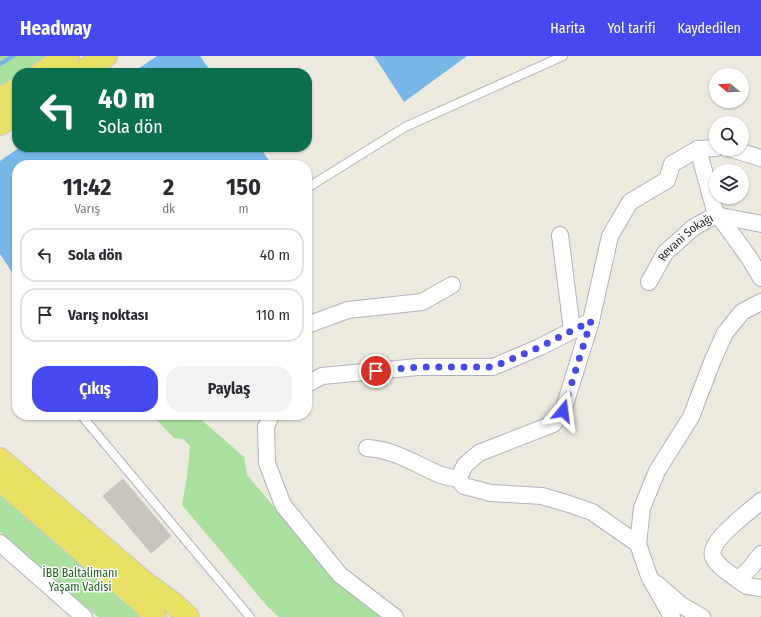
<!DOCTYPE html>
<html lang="tr">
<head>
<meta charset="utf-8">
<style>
	:root { --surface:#fff; --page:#f2f2f3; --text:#2b2b33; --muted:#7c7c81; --line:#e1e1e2; --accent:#4749f0 }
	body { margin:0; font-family:"Fira Sans Condensed",sans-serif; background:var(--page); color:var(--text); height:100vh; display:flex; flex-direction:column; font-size:15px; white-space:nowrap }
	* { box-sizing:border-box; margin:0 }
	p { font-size:13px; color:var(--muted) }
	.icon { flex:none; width:22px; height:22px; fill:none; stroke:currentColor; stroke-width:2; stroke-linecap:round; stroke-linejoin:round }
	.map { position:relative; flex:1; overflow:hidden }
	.side { position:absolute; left:12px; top:104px; width:300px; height:260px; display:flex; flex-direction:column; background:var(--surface); border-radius:16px; box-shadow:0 1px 3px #0004 }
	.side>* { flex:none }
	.top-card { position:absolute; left:12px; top:12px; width:300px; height:84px; border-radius:16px; box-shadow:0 1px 3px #0004; background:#0b6e4f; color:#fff; overflow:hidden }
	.needle { width:26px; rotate:288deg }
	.buttons { position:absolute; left:709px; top:12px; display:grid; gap:8px }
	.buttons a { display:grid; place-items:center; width:40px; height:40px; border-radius:50%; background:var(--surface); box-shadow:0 1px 3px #0004; font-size:20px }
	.pin { position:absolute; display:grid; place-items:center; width:34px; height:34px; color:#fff; margin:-17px; border:2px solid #fff; border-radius:50%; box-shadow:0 1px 4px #0007 }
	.me { position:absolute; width:44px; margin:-22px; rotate:16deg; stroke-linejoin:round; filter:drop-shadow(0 0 3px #0008) }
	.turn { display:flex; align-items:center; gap:14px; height:84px; padding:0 20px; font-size:18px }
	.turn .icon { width:52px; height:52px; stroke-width:2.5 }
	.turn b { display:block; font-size:28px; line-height:34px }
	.eta { display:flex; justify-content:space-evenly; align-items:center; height:68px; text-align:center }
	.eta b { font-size:24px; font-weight:700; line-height:28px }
	.action { display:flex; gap:8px; margin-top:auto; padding:8px 20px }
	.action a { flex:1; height:46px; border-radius:16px; background:var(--accent); color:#fff; font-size:16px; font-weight:700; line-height:46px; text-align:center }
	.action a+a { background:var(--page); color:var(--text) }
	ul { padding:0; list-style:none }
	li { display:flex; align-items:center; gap:12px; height:54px; margin:0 8px 6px; padding:0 12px; border:2px solid var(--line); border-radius:16px }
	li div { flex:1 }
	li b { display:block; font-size:15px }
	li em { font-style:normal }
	header { display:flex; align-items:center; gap:24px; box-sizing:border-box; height:56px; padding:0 20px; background:var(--accent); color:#fff }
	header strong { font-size:19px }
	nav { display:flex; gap:22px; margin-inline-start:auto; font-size:14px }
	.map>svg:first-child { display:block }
	.green { fill:#a9e09e }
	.water { fill:#77b7e8 }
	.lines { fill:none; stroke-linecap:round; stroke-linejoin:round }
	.stream { stroke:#77b7e8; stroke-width:4.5 }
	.building { fill:#c8c5be; stroke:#c8c5b8 }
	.service-casing { stroke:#b2b2be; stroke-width:10 }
	.minor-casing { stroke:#b2b2be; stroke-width:18 }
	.primary-casing { stroke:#c8c8c8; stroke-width:24 }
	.service { stroke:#fff; stroke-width:8 }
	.minor { stroke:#fff; stroke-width:16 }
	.primary { stroke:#e9e166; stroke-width:22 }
	.route { stroke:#4749f0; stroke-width:7; stroke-dasharray:0 12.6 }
	.labels { text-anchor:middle; stroke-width:3; stroke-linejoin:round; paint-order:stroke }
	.street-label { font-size:12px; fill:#2b2b2b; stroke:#fff }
	.park-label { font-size:12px; fill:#21651e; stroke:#fff }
</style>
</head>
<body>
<header>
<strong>Headway</strong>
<nav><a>Harita</a><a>Yol tarifi</a><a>Kaydedilen</a></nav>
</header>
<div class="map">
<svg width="761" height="561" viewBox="0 0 761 561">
	<rect width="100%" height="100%" fill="#ece9de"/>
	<!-- green -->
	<g class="green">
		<path d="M0,0H53L27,17H17V24L0,35Z"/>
		<path d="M152,359H196L244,401L247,419L336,524L381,561H279L268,551L182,449L187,421L190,390L183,383L174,382Z"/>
		<path d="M0,433L148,561H98L0,476Z"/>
	</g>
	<!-- water -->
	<g class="water">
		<path d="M157,0H200L212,17H132Z"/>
		<path d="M374,0H467L404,46Z"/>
		<path d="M20,91H260L272,109H17V224L0,198V105Z"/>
	</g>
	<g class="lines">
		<!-- stream -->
		<path class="stream" d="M0,8L13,0"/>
	</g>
	<!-- building -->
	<path class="building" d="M123,423L171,480L151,497L103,440Z"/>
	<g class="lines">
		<!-- service casing -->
		<g class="service-casing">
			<g id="service">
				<path d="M307,132L405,71L563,0"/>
				<path d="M81,359L250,561"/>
			</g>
		</g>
		<!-- minor casing -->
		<g class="minor-casing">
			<g id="minor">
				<path d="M698,93L716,159"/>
				<path d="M731,93L761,102"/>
				<path d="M719,160L750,203L761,222"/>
				<path d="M560,179L572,274"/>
				<path id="s1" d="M649,226L665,197L694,171L716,159L761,168"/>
				<path d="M307,269L348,254L422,246L452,229"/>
				<path d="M307,328L322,320L418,311H493L540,291L591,265"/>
				<path d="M271,359L266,371L267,407L283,449L340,519L395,561"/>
				<path d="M367,392C394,394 410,405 434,416C441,420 450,421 458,423"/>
				<path d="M0,487L84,561"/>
				<path d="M638,488L592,456L569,448L542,440L491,437L464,430L458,423L465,409L479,397L553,368L563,355L591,265L610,180L630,146L667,124L672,108L698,93L716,92"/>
				<path d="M761,498L751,511L738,524L747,530L761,532"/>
				<path d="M738,524C730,517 717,511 713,500C708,485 750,455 761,445"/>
				<path d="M657,528L681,549L702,561"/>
				<path d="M672,561L649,520L638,488L642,452L657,415L691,361L712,306L725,277L742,256L761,246"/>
			</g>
		</g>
		<!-- primary casing -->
		<g class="primary-casing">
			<g id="primary">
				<path d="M41,17L68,0"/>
				<path d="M80,17L106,0"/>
				<path d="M0,43L17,33"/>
				<path d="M0,68L17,57"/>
				<path d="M0,403L144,526L174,548L188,561"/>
				<path d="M0,424L147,551L155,561"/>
			</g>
		</g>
		<!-- service -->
		<use href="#service" class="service"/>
		<!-- minor -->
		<use href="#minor" class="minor"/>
		<!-- primary -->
		<use href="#primary" class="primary"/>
	</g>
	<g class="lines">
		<!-- route -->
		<path class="route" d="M376,315L418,311H493L540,291L591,265L563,355"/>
	</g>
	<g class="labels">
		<!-- street labels -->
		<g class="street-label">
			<text dy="4" stroke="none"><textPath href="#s1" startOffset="59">Revani Sokağı</textPath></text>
		</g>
		<!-- park labels -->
		<g class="park-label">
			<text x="80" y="521">İBB Baltalimanı<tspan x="80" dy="14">Yaşam Vadisi</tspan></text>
		</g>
	</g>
</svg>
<div class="buttons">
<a><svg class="needle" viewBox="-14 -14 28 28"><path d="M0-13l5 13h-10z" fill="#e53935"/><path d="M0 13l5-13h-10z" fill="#7c7c81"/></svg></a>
<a><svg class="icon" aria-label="search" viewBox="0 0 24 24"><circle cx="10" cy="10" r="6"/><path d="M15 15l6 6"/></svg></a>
<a><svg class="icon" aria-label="layers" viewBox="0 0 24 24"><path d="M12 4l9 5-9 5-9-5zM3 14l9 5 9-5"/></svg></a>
</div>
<div class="pin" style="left:376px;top:315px;background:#d93025"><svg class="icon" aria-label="arrive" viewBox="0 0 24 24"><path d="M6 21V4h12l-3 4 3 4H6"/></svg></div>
<svg class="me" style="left:563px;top:355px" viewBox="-20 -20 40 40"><path d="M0-17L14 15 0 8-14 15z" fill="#4749f0" stroke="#fff" stroke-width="4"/></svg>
<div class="top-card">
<div class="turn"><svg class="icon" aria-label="left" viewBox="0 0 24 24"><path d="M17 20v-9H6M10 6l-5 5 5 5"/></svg><div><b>40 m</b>Sola dön</div></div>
</div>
<section class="side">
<div class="eta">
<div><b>11:42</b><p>Varış</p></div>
<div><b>2</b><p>dk</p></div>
<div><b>150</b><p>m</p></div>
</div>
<ul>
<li><svg class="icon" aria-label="left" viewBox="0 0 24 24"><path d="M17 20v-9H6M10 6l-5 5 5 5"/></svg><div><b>Sola dön</b></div><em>40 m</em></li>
<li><svg class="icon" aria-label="arrive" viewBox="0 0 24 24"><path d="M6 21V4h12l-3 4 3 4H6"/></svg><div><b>Varış noktası</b></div><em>110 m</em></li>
</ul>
<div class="action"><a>Çıkış</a><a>Paylaş</a></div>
</section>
</div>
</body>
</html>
